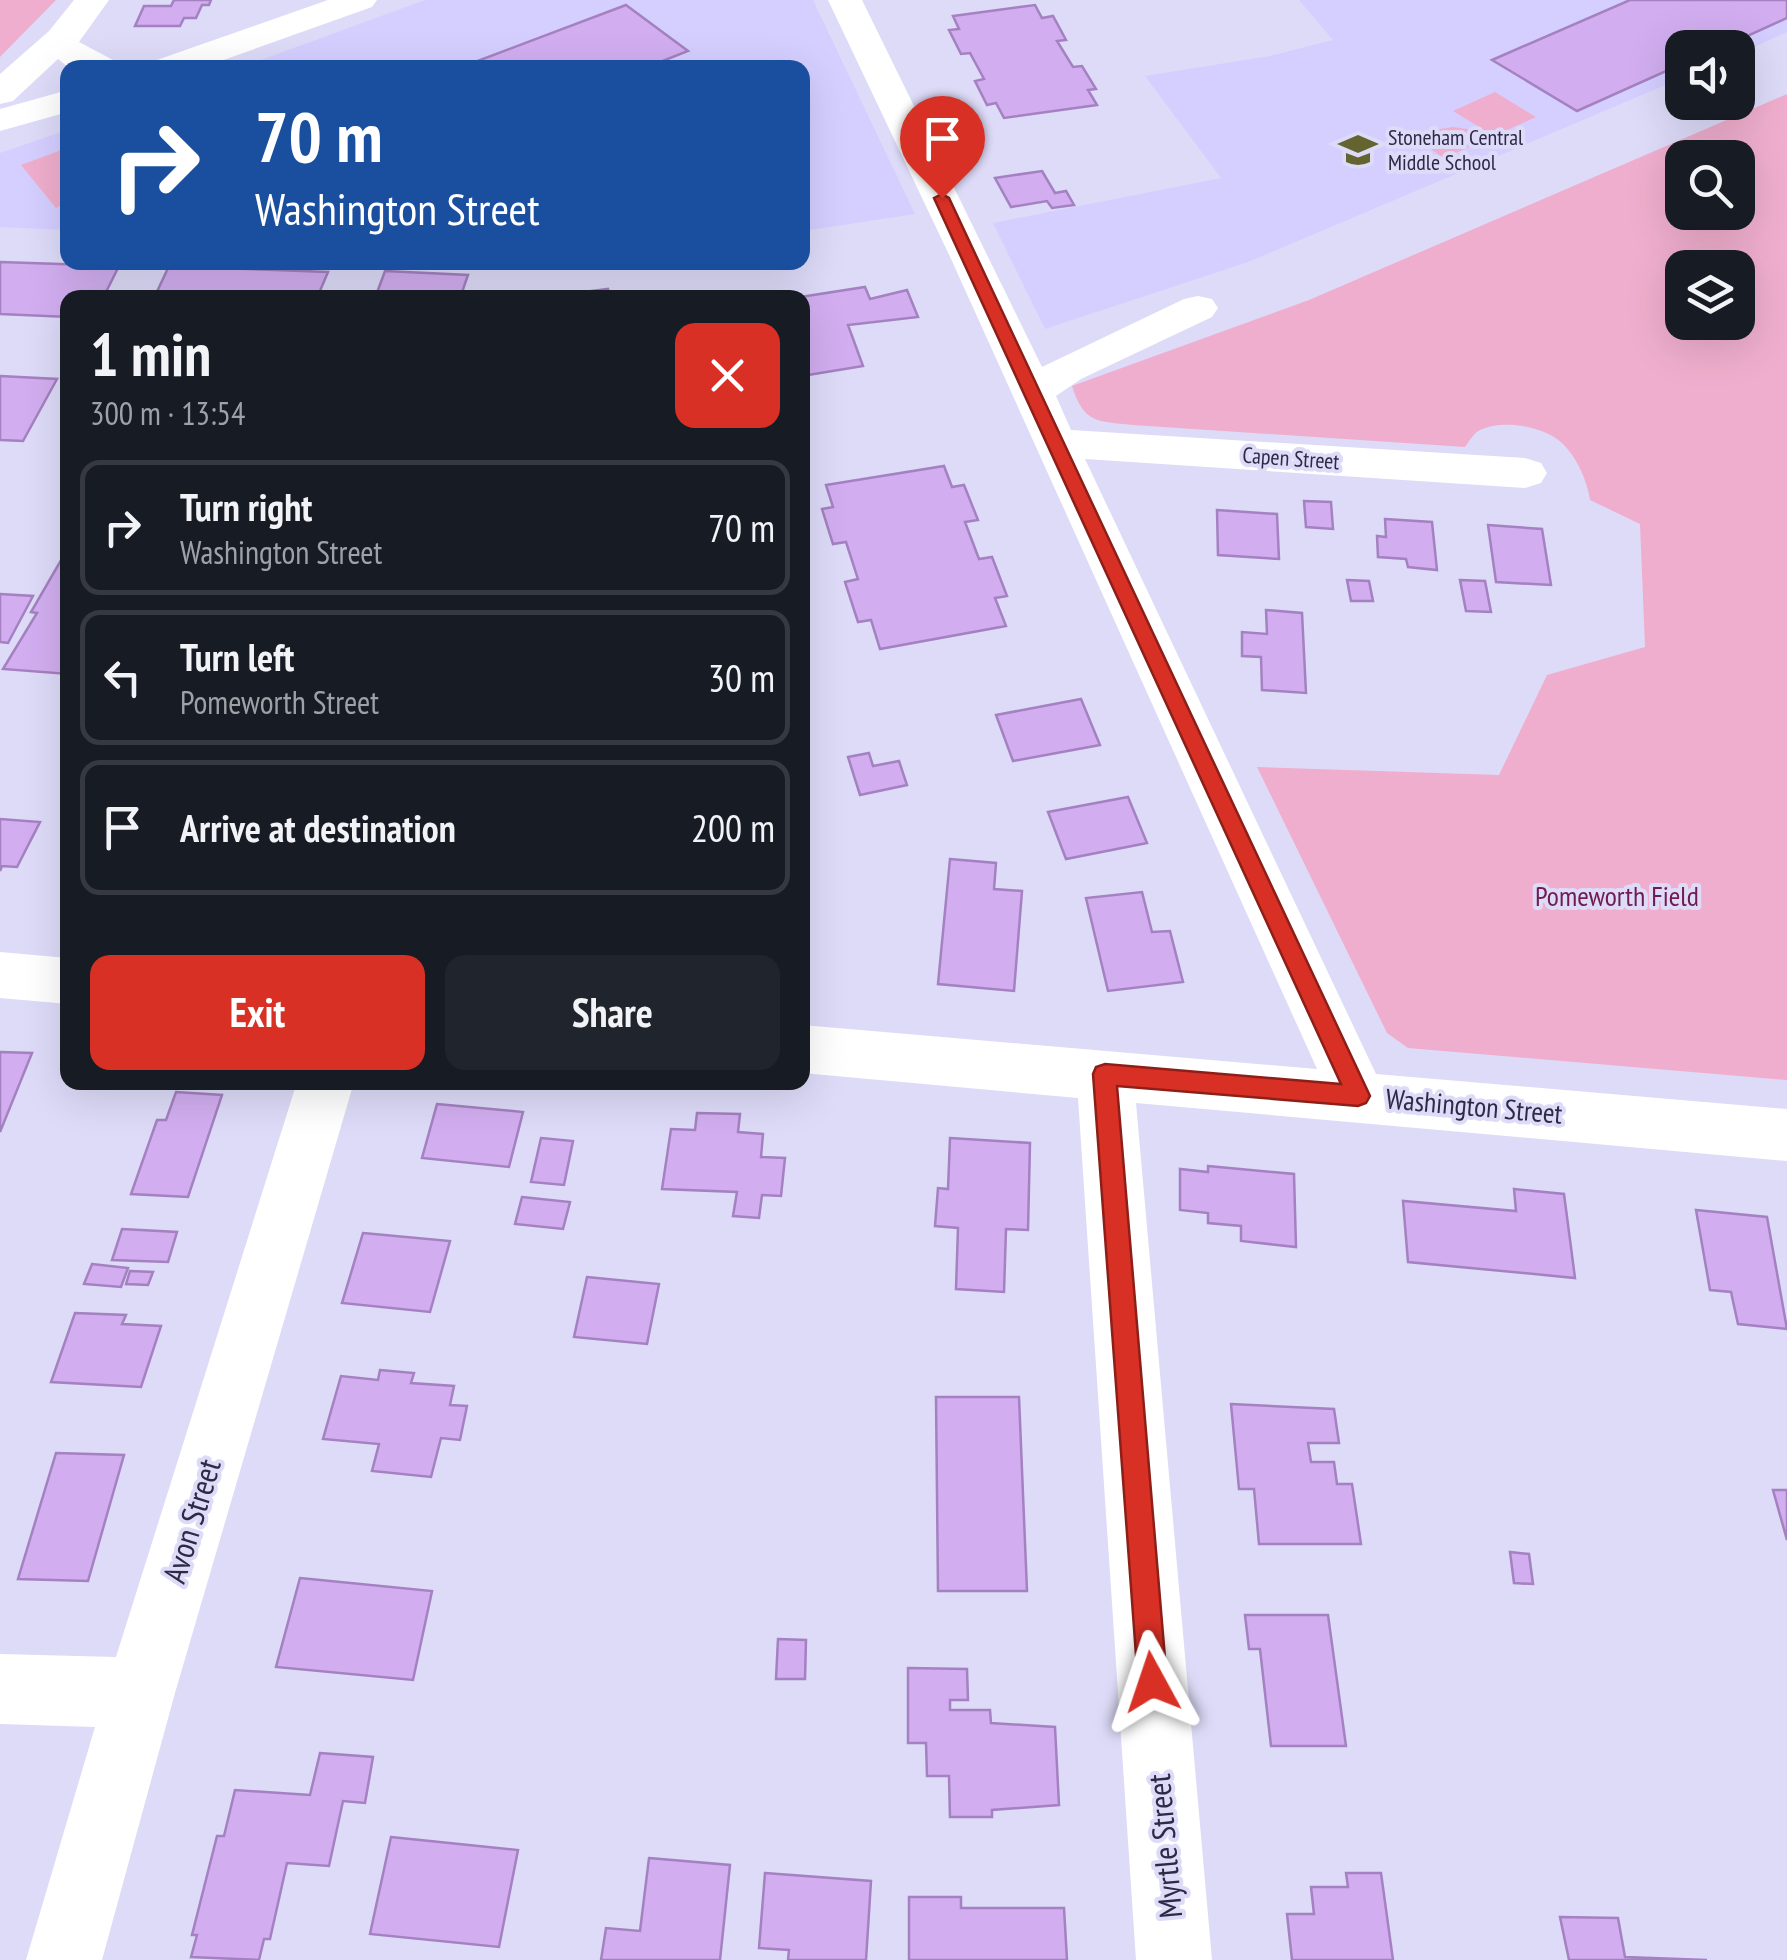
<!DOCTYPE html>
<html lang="en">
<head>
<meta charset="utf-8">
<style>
	:root { --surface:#171b24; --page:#20242c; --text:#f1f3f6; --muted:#9ea1a6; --line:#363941; --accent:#d93025 }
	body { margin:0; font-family:"PT Sans Narrow",sans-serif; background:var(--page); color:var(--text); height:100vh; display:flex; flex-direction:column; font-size:38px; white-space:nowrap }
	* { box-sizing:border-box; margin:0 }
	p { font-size:32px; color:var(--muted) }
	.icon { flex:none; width:55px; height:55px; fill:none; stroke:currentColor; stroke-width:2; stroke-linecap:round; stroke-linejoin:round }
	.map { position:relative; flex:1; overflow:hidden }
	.panel { position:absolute; left:60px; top:290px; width:750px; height:800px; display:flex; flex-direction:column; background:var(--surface); border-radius:20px; box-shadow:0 10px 40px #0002 }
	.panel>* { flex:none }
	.banner { position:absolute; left:60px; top:60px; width:750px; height:210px; border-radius:20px; box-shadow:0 10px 40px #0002; background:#1a4fa0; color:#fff; overflow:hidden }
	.buttons { position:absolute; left:1665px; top:30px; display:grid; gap:20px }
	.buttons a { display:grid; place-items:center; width:90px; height:90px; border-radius:20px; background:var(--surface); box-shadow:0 10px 40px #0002; font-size:50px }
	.pin { position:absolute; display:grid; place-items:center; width:85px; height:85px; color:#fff; margin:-102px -42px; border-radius:50% 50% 50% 0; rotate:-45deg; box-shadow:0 0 10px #0007 }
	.pin .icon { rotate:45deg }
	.me { position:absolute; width:110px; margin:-55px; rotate:355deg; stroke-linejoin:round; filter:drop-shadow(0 0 8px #0008) }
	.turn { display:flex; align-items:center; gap:35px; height:210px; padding:0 30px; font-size:45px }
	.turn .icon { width:130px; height:130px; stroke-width:2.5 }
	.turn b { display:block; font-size:70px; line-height:85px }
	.round { display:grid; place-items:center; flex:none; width:105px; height:105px; border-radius:20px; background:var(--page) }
	.summary { display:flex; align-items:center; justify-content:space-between; height:170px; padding:0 30px }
	h1 { font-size:60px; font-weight:700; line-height:75px }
	.cta { display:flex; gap:20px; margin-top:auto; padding:20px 30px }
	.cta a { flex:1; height:115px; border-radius:20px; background:var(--accent); color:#fff; font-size:40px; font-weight:700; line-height:115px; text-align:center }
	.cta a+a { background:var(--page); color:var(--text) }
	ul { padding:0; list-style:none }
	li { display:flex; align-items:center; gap:30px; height:135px; margin:0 20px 15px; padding:0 10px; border:5px solid var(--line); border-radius:20px }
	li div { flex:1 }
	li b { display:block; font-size:38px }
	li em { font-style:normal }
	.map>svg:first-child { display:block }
	.built { fill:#d4cfff }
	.green { fill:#efaecd; fill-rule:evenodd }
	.building { fill:#d2aef0; stroke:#a481c0; stroke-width:2.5 }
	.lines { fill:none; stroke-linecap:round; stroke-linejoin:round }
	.minor { fill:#fff; fill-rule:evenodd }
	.major { fill:#fff; fill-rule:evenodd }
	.route { fill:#d93025; stroke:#8d1f18; stroke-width:2.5 }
	.labels { text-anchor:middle; stroke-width:8; stroke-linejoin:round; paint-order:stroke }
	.far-poi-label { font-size:22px; fill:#2e2a46; stroke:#dddbf8; text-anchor:start }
	.far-street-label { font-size:22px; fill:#2e2a46; stroke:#dddbf8 }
	.park-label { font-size:28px; fill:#711b4e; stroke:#dddbf8 }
	.street-label { font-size:28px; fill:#2e2a46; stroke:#dddbf8 }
	.near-street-label { font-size:32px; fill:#2e2a46; stroke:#dddbf8 }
</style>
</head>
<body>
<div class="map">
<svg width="1787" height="1960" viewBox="0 0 1787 1960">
	<rect width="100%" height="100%" fill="#dddbf8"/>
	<!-- built -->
	<g class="built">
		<path d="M425,0H813L915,214L803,231L802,68H239Z"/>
		<path d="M1299,0H1787V32L1738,54V48H1682V78L1248,262L1045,329L993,223L1221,178L1145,76L1270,56L1333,40Z"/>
		<path d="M67,130V230L0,227V153Z"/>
	</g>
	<!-- green -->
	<g class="green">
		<path d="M0,0H56L0,57Z"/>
		<path d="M1495,92L1536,117L1494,136L1453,111Z"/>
		<path d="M1787,94V1080L1408,1048L1387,1033L1257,767L1499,775L1547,675L1645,647L1640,524L1590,500C1587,480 1577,458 1563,444C1545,426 1503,419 1480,430C1474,433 1469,441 1465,447L1133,425C1097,421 1084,424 1072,386L1309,300ZM1682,158H1738V212H1682ZM1682,268H1738V322H1682Z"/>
		<path d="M1453,127L1474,130L1489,138L1444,158L1432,150L1429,138L1440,129Z"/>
		<path d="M67,148V203L56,208L21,165Z"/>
	</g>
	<!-- building -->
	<g class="building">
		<path d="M174,0H211L209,5H202L196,18H184L180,26H135L144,6H171Z"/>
		<path d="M1630,0H1787V18L1721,48H1682V64L1577,111L1492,60Z"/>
		<path d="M626,5L688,51L645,68H459Z"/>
		<path d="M1035,5L1042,18L1053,16L1066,40L1057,41L1073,67L1082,66L1096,89L1088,90L1097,105L1004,118L996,103L987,105L975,81L984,79L970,53L961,54L949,30L959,29L953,16Z"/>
		<path d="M1042,171L1055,193L1066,191L1074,205L1052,208L1047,201L1011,207L995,178Z"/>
		<path d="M0,262L119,266L103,298H68V317L0,314Z"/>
		<path d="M169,266L328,272L317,298H154Z"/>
		<path d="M385,271L468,275L460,298H375Z"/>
		<path d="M865,287L870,299L907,290L918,317L848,325L863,366L802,376V298H794Z"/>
		<path d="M608,289L610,298H537Z"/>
		<path d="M0,376L57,379L23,441L0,440Z"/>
		<path d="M944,466L952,487L964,485L978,520L965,522L979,559L992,557L1007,596L995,598L1006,626L880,649L871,620L858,622L845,582L858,579L846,542L833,544L822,509L833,507L826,485Z"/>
		<path d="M1304,501L1331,502L1333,529L1306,527Z"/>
		<path d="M1217,510L1277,514L1279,559L1218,555Z"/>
		<path d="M1385,519L1432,522L1437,570L1408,567L1406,559L1378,557L1377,536L1386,537Z"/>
		<path d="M1488,525L1542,529L1551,585L1496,582Z"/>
		<path d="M64,555H68V674L3,669L37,613L31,612Z"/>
		<path d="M1347,580L1369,581L1373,601H1351Z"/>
		<path d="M1460,580L1485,581L1491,612L1466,611Z"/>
		<path d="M0,594L33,596L8,643L0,642Z"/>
		<path d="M1266,610L1302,613L1306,693L1262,690L1261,657L1242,656V632L1267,634Z"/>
		<path d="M1081,699L1100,745L1013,761L996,715Z"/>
		<path d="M869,753L873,766L899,761L907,785L860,795L848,757Z"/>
		<path d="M1128,797L1147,843L1066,859L1048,812Z"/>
		<path d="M0,819L40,822L17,867L2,866L0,871Z"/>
		<path d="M950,859L996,863L994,889L1022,891L1014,991L938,984Z"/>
		<path d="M1142,892L1152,932L1170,931L1183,982L1108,991L1086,898Z"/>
		<path d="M0,1052L32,1053L0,1132Z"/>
		<path d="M176,1092L222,1095L188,1197L131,1194L157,1120H166Z"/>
		<path d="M437,1104L523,1112L509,1167L422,1158Z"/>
		<path d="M697,1113L740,1114L738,1132L763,1134L761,1157L785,1158L781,1196L762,1195L759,1218L733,1216L737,1192L662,1189L671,1129L695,1130Z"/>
		<path d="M541,1138L573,1141L564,1185L531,1182Z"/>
		<path d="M950,1138L1030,1143L1028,1230L1006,1229L1004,1292L956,1289L958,1228L935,1226L938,1188L948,1189Z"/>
		<path d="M1208,1166L1294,1174L1296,1247L1241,1241V1226L1208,1223V1213L1180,1210V1169L1208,1172Z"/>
		<path d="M1514,1189L1564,1194L1575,1278L1408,1262L1403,1201L1516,1211Z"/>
		<path d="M522,1197L570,1202L563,1229L515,1224Z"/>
		<path d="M1696,1210L1767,1217L1787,1329L1738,1324L1731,1292L1710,1290Z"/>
		<path d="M122,1229L177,1232L168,1262L112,1260Z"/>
		<path d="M363,1233L450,1241L430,1312L342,1303Z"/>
		<path d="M92,1264L128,1268L121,1287L84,1284Z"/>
		<path d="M130,1271L153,1272L148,1285L126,1284Z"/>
		<path d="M587,1277L659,1284L647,1344L574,1337Z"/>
		<path d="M75,1313L126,1315L122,1324L161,1326L141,1387L51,1382Z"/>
		<path d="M380,1370L414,1373L411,1383L454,1386L450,1405L467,1406L460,1440L441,1438L431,1477L372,1471L379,1444L323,1439L341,1376L378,1380Z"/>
		<path d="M936,1397H1019L1027,1591H938Z"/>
		<path d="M1231,1404L1334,1409L1339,1443H1308L1311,1462H1334L1337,1484H1352L1361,1544H1259L1254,1489H1239Z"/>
		<path d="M56,1453L124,1455L88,1581L18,1579Z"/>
		<path d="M1773,1490H1787V1540Z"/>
		<path d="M1510,1552L1529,1554L1533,1584L1514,1583Z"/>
		<path d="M300,1578L432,1591L413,1680L276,1667Z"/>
		<path d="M1245,1615H1328L1346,1746H1271L1260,1649H1249Z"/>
		<path d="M778,1639L806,1640L805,1679H776Z"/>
		<path d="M908,1668L967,1669L968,1700H950V1710H990L991,1723L1055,1727L1059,1805L992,1810V1817H950L949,1776H927L926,1743H908Z"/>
		<path d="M320,1753L373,1757L365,1803L343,1801L329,1866L287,1863L270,1939H264L259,1960L191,1957L197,1935H192L217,1836H224L235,1790L310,1795Z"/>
		<path d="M391,1837L518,1850L499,1947L370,1934Z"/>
		<path d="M649,1858L730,1865L720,1960H601L606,1928L640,1931Z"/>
		<path d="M765,1873L871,1881L866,1960H788L789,1950L759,1948Z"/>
		<path d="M1346,1873H1381L1393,1960H1292L1287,1914H1314L1311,1887H1348Z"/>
		<path d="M909,1897H961V1908H1064L1067,1960H909Z"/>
		<path d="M1560,1917L1618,1918L1625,1957L1707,1960H1569Z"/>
	</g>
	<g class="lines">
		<!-- minor -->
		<g class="minor">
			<path d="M828,0H862L1042,367L1184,299L1198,296L1212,299L1218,308L1212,317L1081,379L1056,396L1071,430L1525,458L1541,463L1547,473L1541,483L1525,488L1085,459L1376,1074L1787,1109V1161L1136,1103L1212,1960H1136L1078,1098L802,1073V1025L1317,1069L952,261Z"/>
			<path d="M0,952L68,958V1004L0,998Z"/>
			<path d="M297,1082H354L175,1693L102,1960H26L95,1727L0,1724V1654L116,1657Z"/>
		</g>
		<!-- major -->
		<g class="major">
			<path d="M74,0H109L79,42L115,61L120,68H69L58,59L13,101L0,104V74L49,31Z"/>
			<path d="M328,0H377L372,7L201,68H149L154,61Z"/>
			<path d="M68,90V112L0,131V109Z"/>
		</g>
	</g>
	<!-- route -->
	<path class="route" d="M942,194L949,198L1370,1096L1366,1103L1358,1106L1117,1086L1167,1682L1163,1692L1152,1696L1142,1692L1138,1682L1093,1074L1096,1067L1105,1064L1341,1084L934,198Z"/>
	<!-- icons -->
	<defs>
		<g id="school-bare" transform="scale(3)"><path d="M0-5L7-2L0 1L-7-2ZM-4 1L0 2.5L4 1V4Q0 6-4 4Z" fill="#646431" stroke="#dddbf8" stroke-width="2.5" paint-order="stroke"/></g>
	</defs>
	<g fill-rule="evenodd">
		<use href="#school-bare" x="1358" y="150"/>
	</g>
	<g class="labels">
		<!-- far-poi labels -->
		<g class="far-poi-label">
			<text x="1388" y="145">Stoneham Central<tspan x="1388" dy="25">Middle School</tspan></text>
		</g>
		<!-- far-street labels -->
		<g class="far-street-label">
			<text transform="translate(1291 458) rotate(4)" y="8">Capen Street</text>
		</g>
		<!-- park labels -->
		<g class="park-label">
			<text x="1617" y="906">Pomeworth Field</text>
		</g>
		<!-- street labels -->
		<g class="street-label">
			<text transform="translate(1474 1106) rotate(5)" y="10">Washington Street</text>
		</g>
		<!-- near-street labels -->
		<g class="near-street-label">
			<text transform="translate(192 1521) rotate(-73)" y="11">Avon Street</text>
			<text transform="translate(1165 1846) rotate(-95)" y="11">Myrtle Street</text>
		</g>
	</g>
</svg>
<div class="buttons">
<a><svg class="icon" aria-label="sound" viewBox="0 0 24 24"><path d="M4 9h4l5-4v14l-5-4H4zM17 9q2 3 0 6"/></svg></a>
<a><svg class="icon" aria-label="search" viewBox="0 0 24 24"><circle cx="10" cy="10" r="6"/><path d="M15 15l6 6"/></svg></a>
<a><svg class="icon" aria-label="layers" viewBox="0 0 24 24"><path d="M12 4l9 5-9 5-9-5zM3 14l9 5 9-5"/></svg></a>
</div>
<div class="pin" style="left:942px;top:198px;background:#d93025"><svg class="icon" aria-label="arrive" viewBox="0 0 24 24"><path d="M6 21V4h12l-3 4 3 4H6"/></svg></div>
<svg class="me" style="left:1152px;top:1682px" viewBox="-20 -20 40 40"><path d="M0-17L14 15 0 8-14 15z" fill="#d93025" stroke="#fff" stroke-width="4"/></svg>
<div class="banner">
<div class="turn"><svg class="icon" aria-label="right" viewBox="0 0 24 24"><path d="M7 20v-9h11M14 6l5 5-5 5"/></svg><div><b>70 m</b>Washington Street</div></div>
</div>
<section class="panel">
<div class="summary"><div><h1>1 min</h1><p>300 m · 13:54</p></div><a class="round" style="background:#d93025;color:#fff"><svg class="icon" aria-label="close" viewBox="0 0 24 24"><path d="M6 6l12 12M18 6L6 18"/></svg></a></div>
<ul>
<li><svg class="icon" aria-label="right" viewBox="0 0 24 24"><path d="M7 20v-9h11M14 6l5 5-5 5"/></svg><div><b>Turn right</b><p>Washington Street</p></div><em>70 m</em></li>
<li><svg class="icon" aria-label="left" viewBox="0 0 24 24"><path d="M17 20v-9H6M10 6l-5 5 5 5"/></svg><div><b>Turn left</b><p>Pomeworth Street</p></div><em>30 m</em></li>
<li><svg class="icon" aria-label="arrive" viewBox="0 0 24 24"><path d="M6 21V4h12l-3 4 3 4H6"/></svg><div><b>Arrive at destination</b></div><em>200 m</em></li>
</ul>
<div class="cta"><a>Exit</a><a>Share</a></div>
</section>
</div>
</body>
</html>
